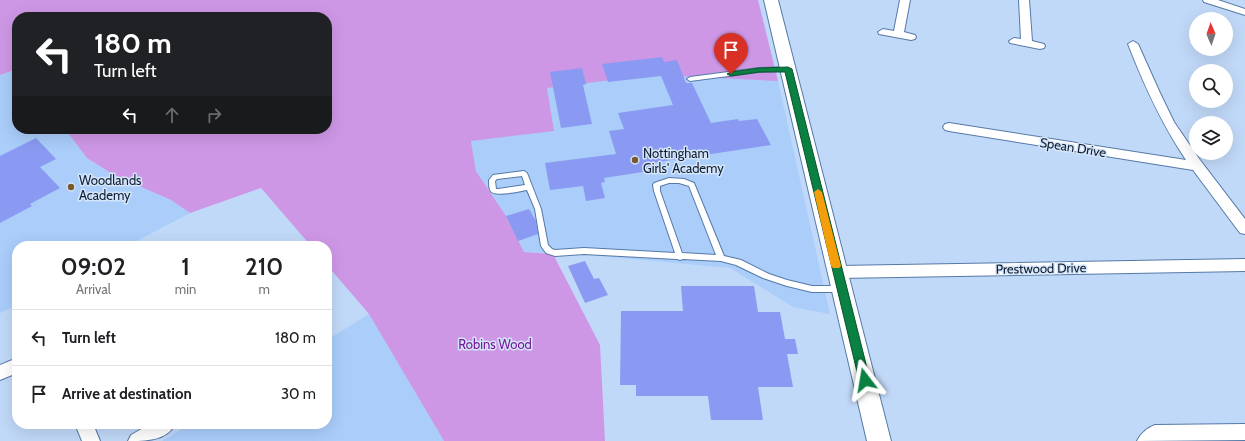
<!DOCTYPE html>
<html lang="en">
<head>
<meta charset="utf-8">
<style>
	:root { --surface:#fff; --page:#f6f6f6; --text:#202124; --muted:#757577; --line:#e0e0e0 }
	body { margin:0; font-family:Cabin,sans-serif; background:var(--page); color:var(--text); height:100vh; display:flex; flex-direction:column; font-size:15px; white-space:nowrap }
	* { box-sizing:border-box; margin:0 }
	p { font-size:13px; color:var(--muted) }
	.icon { flex:none; width:22px; height:22px; fill:none; stroke:currentColor; stroke-width:2; stroke-linecap:round; stroke-linejoin:round }
	.map { position:relative; flex:1; overflow:hidden }
	.panel { position:absolute; left:12px; top:241px; width:320px; height:188px; display:flex; flex-direction:column; background:var(--surface); border-radius:16px; box-shadow:0 4px 16px #0002 }
	.panel>* { flex:none }
	.banner { position:absolute; left:12px; top:12px; width:320px; height:122px; border-radius:16px; box-shadow:0 4px 16px #0002; background:#202124; color:#fff; overflow:hidden }
	.needle { width:26px; rotate:358deg }
	.controls { position:absolute; left:1189px; top:12px; display:grid; gap:8px }
	.controls a { display:grid; place-items:center; width:44px; height:44px; border-radius:50%; background:var(--surface); box-shadow:0 4px 16px #0002; font-size:20px }
	.pin { position:absolute; display:grid; place-items:center; width:34px; height:34px; color:#fff; margin:-41px -17px; border-radius:50% 50% 50% 0; rotate:-45deg; box-shadow:0 0 4px #0007 }
	.pin .icon { rotate:45deg }
	.me { position:absolute; width:44px; margin:-22px; rotate:346deg; stroke-linejoin:round; filter:drop-shadow(0 0 3px #0008) }
	.turn { display:flex; align-items:center; gap:14px; height:84px; padding:0 16px; font-size:18px }
	.turn .icon { width:52px; height:52px; stroke-width:2.5 }
	.turn b { display:block; font-size:28px; line-height:34px }
	.lanes { display:flex; align-items:center; height:38px; padding:0 16px; background:#0003; justify-content:center; gap:20px; direction:ltr }
	.lanes .off { opacity:.35 }
	.eta { display:flex; justify-content:space-evenly; align-items:center; height:68px; text-align:center }
	.eta b { font-size:24px; font-weight:600; line-height:28px }
	ul { padding:0; list-style:none }
	li { display:flex; align-items:center; gap:12px; height:56px; padding:0 16px; border-top:1px solid var(--line) }
	li div { flex:1 }
	li b { display:block; font-size:15px }
	li em { font-style:normal }
	.map>svg:first-child { display:block }
	.built { fill:#aacdfa }
	.green { fill:#ce97e6 }
	.building { fill:#8a9af2 }
	.lines { fill:none; stroke-linecap:round; stroke-linejoin:round }
	.lane-casing { stroke:#5579a7; stroke-width:2 }
	.street-casing { stroke:#5579a7; stroke-width:2 }
	.secondary-casing { stroke:#5579a7; stroke-width:2 }
	.lane { fill:#fff; fill-rule:evenodd }
	.street { fill:#fff; fill-rule:evenodd }
	.secondary { fill:#fff; fill-rule:evenodd }
	.route { fill:#0b8043; stroke:#07532c }
	.slow { fill:#f59e0b }
	.poi-dot { fill:#785a2e; stroke:#d5e5fa; stroke-width:1.5 }
	.labels { text-anchor:middle; stroke-width:3; stroke-linejoin:round; paint-order:stroke }
	.street-label { font-size:13px; fill:#101e31; stroke:#d5e5fa }
	.poi-label { font-size:13px; fill:#101e31; stroke:#d5e5fa; text-anchor:start }
	.park-label { font-size:13px; fill:#781a98; stroke:#d5e5fa }
</style>
</head>
<body>
<div class="map">
<svg width="1245" height="441" viewBox="0 0 1245 441">
	<rect width="100%" height="100%" fill="#c1d9f8"/>
	<!-- built -->
	<g class="built">
		<path d="M0,0H758L778,81L830,314L793,307L730,268L588,255L524,252L506,216L476,171L471,141L327,17H17Z"/>
		<path d="M17,69V129H65L87,158L114,175L171,200L190,213L127,246H17V305L0,313V75Z"/>
		<path d="M369,314L444,441H162L190,424H327V340Z"/>
	</g>
	<!-- green -->
	<path class="green" d="M0,0H758L778,81L652,75L547,88L554,131L471,141L476,171L506,216L524,252L553,254L600,345L605,441H444L369,314L327,265V246H311L261,188L190,213L171,200L114,175L87,158L65,129H327V17H17V69L0,75Z"/>
	<!-- building -->
	<g class="building">
		<path d="M662,57L664,62L677,60L686,83H692L711,123L738,119L739,121L757,119L771,145L652,163L655,170L604,178L605,182L601,183L605,198L586,201L583,186L550,190L545,163L616,154L609,131L624,129L618,113L673,105L661,76L608,82L602,64Z"/>
		<path d="M582,68L586,84L583,85L592,124L561,128L550,72Z"/>
		<path d="M36,138L56,159L40,167L60,188L30,204L32,206L0,223V156Z"/>
		<path d="M529,209L536,221L538,234L518,241L506,216Z"/>
		<path d="M585,261L594,279L599,278L608,295L585,303L568,266Z"/>
		<path d="M681,286H754L758,312H780L785,339H795L798,354H787L793,387H758L763,420H711L708,396H636V385H620L621,311H683Z"/>
	</g>
	<g class="lines">
		<!-- lane casing -->
		<g class="lane-casing">
			<g id="lane">
				<path d="M788,67L790,68V70L759,72L690,81L687,79L690,77L759,68Z"/>
				<path d="M524,171L527,173L541,209L548,245L552,249L555,250L584,248L675,253L654,191L653,185L654,183L669,178L684,179L694,183L724,256L741,260L769,274L787,280L812,286H840L843,287L844,289L843,291L840,292H812L787,286L763,278L736,265L721,261L683,259L680,260L677,259L584,254L555,256L546,253L541,246L535,209L527,190C520,191 493,198 490,190C489,187 489,183 489,180L493,175ZM522,176L525,185L498,189H496L495,181L497,179ZM669,183H679L689,186L716,255L682,253L660,191V186Z"/>
			</g>
		</g>
		<!-- street casing -->
		<g class="street-casing">
			<g id="street">
				<path d="M900,0H910L904,32L915,35L916,37L915,39L911,40L879,34L878,32L883,29L894,31Z"/>
				<path d="M1019,0H1029L1032,41L1044,44L1045,46L1044,48L1040,49L1010,43L1009,41L1014,38L1021,39Z"/>
				<path d="M1203,0H1218L1245,9V15L1204,2Z"/>
				<path d="M1133,41L1138,44L1160,93L1174,122L1200,160L1245,219V234L1240,233L1193,170L949,131L945,130L943,127L945,124L949,123L1186,160C1161,123 1144,85 1128,44Z"/>
				<path d="M1245,259V271L838,278L833,276L831,272L833,268L838,266Z"/>
				<path d="M17,358V373L0,380V365Z"/>
				<path d="M75,424H93L100,441H82Z"/>
				<path d="M150,424H175C167,441 145,441 128,441L131,435Z"/>
				<path d="M1245,424V440L1137,441C1141,433 1147,428 1155,425Z"/>
			</g>
		</g>
		<!-- secondary casing -->
		<g class="secondary-casing">
			<path id="secondary" d="M764,0H778L891,441H867Z"/>
		</g>
		<!-- lane -->
		<use href="#lane" class="lane"/>
		<!-- street -->
		<use href="#street" class="street"/>
		<!-- secondary -->
		<use href="#secondary" class="secondary"/>
	</g>
	<!-- route -->
	<path class="route" d="M788,67L792,69L870,380L868,384L865,385L861,384L859,380L785,72H759L731,76L727,74L731,72L759,68Z"/>
	<!-- slow -->
	<path class="slow" d="M818,189L822,192L841,266L839,268H833L831,266L814,192Z"/>
	<!-- markers -->
	<g class="poi-dot">
		<circle cx="635" cy="160" r="4"/>
		<circle cx="71" cy="187" r="4"/>
	</g>
	<g class="labels">
		<!-- street labels -->
		<g class="street-label">
			<text transform="translate(1073 147) rotate(9)" y="5">Spean Drive</text>
			<text transform="translate(1041 268) rotate(-1)" y="5">Prestwood Drive</text>
		</g>
		<!-- poi labels -->
		<g class="poi-label">
			<text x="643" y="158">Nottingham<tspan x="643" dy="15">Girls' Academy</tspan></text>
			<text x="79" y="185">Woodlands<tspan x="79" dy="15">Academy</tspan></text>
		</g>
		<!-- park labels -->
		<g class="park-label">
			<text x="495" y="349">Robins Wood</text>
		</g>
	</g>
</svg>
<div class="controls">
<a><svg class="needle" viewBox="-14 -14 28 28"><path d="M0-13l5 13h-10z" fill="#e53935"/><path d="M0 13l5-13h-10z" fill="#757577"/></svg></a>
<a><svg class="icon" aria-label="search" viewBox="0 0 24 24"><circle cx="10" cy="10" r="6"/><path d="M15 15l6 6"/></svg></a>
<a><svg class="icon" aria-label="layers" viewBox="0 0 24 24"><path d="M12 4l9 5-9 5-9-5zM3 14l9 5 9-5"/></svg></a>
</div>
<div class="pin" style="left:731px;top:74px;background:#d93025"><svg class="icon" aria-label="arrive" viewBox="0 0 24 24"><path d="M6 21V4h12l-3 4 3 4H6"/></svg></div>
<svg class="me" style="left:865px;top:380px" viewBox="-20 -20 40 40"><path d="M0-17L14 15 0 8-14 15z" fill="#0b8043" stroke="#fff" stroke-width="4"/></svg>
<div class="banner">
<div class="turn"><svg class="icon" aria-label="left" viewBox="0 0 24 24"><path d="M17 20v-9H6M10 6l-5 5 5 5"/></svg><div><b>180 m</b>Turn left</div></div>
<div class="lanes"><svg class="icon" aria-label="left" viewBox="0 0 24 24"><path d="M17 20v-9H6M10 6l-5 5 5 5"/></svg><svg class="icon off" aria-label="ahead" viewBox="0 0 24 24"><path d="M12 20V5M6 11l6-6 6 6"/></svg><svg class="icon off" aria-label="right" viewBox="0 0 24 24"><path d="M7 20v-9h11M14 6l5 5-5 5"/></svg></div>
</div>
<section class="panel">
<div class="eta">
<div><b>09:02</b><p>Arrival</p></div>
<div><b>1</b><p>min</p></div>
<div><b>210</b><p>m</p></div>
</div>
<ul>
<li><svg class="icon" aria-label="left" viewBox="0 0 24 24"><path d="M17 20v-9H6M10 6l-5 5 5 5"/></svg><div><b>Turn left</b></div><em>180 m</em></li>
<li><svg class="icon" aria-label="arrive" viewBox="0 0 24 24"><path d="M6 21V4h12l-3 4 3 4H6"/></svg><div><b>Arrive at destination</b></div><em>30 m</em></li>
</ul>
</section>
</div>
</body>
</html>
